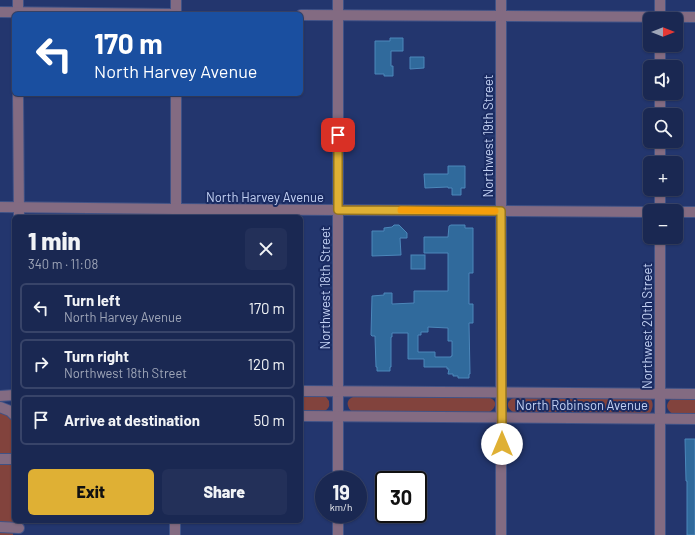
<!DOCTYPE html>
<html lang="en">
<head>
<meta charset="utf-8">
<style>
	:root { --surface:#1a2852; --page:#233059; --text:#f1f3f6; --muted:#9fa6b8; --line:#384469; --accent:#dfb034 }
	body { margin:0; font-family:Barlow,sans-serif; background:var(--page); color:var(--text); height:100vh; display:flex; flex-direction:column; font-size:15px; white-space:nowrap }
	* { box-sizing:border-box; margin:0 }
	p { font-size:13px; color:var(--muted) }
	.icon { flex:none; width:22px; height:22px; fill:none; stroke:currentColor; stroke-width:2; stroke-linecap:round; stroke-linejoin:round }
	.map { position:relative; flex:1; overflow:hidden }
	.sheet { position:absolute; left:12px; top:215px; width:291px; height:308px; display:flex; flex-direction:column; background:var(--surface); border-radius:6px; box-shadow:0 1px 3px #0004,0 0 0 1px var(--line) }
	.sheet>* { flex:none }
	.top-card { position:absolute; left:12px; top:12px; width:291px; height:84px; border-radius:6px; box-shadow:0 1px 3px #0004,0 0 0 1px var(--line); background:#1a4fa0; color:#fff; overflow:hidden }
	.needle { width:26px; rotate:90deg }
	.buttons { position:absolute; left:643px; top:12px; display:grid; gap:8px }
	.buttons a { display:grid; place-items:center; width:40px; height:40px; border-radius:6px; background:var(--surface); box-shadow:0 1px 3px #0004,0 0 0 1px var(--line); font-size:20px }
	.speed { position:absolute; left:315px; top:471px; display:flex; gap:8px; font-size:20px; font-weight:700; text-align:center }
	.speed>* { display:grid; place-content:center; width:52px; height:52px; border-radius:50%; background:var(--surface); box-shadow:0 1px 3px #0004,0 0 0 1px var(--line); line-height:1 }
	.speed small { font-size:10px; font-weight:400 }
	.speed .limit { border:2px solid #111; border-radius:6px; background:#fff; color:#111 }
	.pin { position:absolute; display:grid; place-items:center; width:34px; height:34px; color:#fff; margin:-17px; border-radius:8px; box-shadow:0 2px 6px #0006 }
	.me { position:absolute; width:44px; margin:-22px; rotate:0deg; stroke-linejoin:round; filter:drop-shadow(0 0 3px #0008) }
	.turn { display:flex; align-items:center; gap:14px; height:84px; padding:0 16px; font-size:18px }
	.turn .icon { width:52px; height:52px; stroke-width:2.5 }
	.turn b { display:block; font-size:28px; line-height:34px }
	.round { display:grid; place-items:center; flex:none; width:42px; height:42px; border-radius:6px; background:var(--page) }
	.overview { display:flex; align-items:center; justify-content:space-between; height:68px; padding:0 16px }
	h1 { font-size:24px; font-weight:800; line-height:30px }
	.primary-button { display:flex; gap:8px; margin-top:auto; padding:8px 16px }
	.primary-button a { flex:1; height:46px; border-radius:6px; background:var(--accent); color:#111; font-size:16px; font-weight:800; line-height:46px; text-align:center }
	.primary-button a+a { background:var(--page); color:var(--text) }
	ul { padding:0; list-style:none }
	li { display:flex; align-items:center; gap:12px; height:50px; margin:0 8px 6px; padding:0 8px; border:2px solid var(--line); border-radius:6px }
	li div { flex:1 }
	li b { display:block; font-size:15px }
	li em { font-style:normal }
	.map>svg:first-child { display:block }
	.green { fill:#82433d }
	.building { fill:#306a9c; stroke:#4c87ba; fill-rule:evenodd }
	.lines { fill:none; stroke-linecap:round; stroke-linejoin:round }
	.minor-casing { stroke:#405286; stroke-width:12 }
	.minor { stroke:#836b82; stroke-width:10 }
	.route-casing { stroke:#917222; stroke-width:10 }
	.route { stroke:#dfb034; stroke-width:7 }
	.slow { stroke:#f59e0b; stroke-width:7 }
	.labels { text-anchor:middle; stroke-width:4; stroke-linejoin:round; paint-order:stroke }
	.street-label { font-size:13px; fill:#c3d1f3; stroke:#1a2b62 }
</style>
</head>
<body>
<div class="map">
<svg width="695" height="535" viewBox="0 0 695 535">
	<rect width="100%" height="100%" fill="#23366e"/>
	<!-- green -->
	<g class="green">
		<path d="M301,396H323L326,397L329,401C329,404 330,406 328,408C325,414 307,412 301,412Z"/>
		<path d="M356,396L488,397C499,401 496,408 488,413L355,412L351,411C345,404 347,398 356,396Z"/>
		<path d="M515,397L650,398C654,403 653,408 650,413L647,414L515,413C506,409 505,401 515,397Z"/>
		<path d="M671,399H695V414H673C666,410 665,404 671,399Z"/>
		<path d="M0,411C8,415 11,416 13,425V535H0Z"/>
	</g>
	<!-- building -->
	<g class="building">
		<path d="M390,38H403V51H391V66H393V76H384V74H375V41H390Z"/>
		<path d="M410,57H424V68L410,69Z"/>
		<path d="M448,166H465V188H461V195H452V188H448V187L425,188L424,174H448Z"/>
		<path d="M394,225H399L407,233V238H400L401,255L372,256V231H384V228L392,227Z"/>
		<path d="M451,225H465V228H473V273H469V304H473V323H469L470,374H469V378H458V376H453V374H448L449,369H447V367H424V359H408V333H392V337H391V367H390V371H377V367H376L375,337V336H372L371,335L372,296L384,295V293H392V304L414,303V291H448V253H424V237H448L449,226ZM428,327L448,328V341H452V356H451V357H435V352H418V335H421V332H428Z"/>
		<rect x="411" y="255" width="14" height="14"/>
		<path d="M685,439H695V535H687V481H686Z"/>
	</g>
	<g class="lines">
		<!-- minor casing -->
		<g class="minor-casing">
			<g id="minor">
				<path d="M18,0V14"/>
				<path d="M176,0V14"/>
				<path d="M338,0V480"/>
				<path d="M501,0V535"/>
				<path d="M660,0V19"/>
				<path d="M0,12L173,14"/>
				<path d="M301,15L695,17"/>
				<path d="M660,45V67"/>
				<path d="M660,93V115"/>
				<path d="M18,94L19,217"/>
				<path d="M176,94V217"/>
				<path d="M660,141V163"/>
				<path d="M660,189V211"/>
				<path d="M0,207L176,209L650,212"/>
				<path d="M676,212H695"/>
				<path d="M660,237V535"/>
				<path d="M301,391L695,394"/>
				<path d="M0,396L14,395"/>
				<path d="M0,407L10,411L14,415"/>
				<path d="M301,416L695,419"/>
				<path d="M0,459H14"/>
				<path d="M175,521V535"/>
				<path d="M0,527L19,528"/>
				<path d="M338,535V514"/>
			</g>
		</g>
		<!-- minor -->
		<use href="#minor" class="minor"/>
	</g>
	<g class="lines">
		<!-- route casing -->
		<g class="route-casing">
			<path id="route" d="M338,135V210L501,211L502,444"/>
		</g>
		<!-- route -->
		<use href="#route" class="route"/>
		<!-- slow -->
		<path class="slow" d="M401,210L495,211"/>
	</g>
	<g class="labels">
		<!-- street labels -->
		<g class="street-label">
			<text transform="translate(488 136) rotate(-90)" y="5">Northwest 19th Street</text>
			<text x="265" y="202">North Harvey Avenue</text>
			<text transform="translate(325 288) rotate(-90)" y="5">Northwest 18th Street</text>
			<text transform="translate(647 326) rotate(-90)" y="5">Northwest 20th Street</text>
			<text x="582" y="410">North Robinson Avenue</text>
		</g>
	</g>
</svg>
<div class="buttons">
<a><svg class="needle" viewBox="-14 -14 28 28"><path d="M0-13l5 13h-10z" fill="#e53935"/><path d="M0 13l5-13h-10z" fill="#9fa6b8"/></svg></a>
<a><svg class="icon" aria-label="sound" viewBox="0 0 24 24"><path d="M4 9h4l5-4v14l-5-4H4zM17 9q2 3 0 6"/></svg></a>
<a><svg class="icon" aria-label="search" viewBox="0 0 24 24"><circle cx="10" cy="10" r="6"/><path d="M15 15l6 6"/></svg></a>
<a>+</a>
<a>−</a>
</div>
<div class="speed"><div>19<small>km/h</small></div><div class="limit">30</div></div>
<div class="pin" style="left:338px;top:135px;background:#d93025"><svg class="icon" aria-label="arrive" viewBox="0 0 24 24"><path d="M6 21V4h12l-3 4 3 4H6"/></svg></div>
<svg class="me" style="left:502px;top:444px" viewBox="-20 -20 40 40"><circle r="19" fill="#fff"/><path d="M0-13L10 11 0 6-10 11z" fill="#dfb034"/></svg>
<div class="top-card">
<div class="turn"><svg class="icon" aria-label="left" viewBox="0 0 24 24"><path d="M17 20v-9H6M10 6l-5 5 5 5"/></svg><div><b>170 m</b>North Harvey Avenue</div></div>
</div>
<section class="sheet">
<div class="overview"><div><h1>1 min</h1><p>340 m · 11:08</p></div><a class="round"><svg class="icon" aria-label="close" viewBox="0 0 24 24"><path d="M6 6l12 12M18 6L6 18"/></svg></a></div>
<ul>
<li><svg class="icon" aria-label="left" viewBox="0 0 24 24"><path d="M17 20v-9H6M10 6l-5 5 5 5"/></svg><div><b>Turn left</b><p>North Harvey Avenue</p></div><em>170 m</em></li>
<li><svg class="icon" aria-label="right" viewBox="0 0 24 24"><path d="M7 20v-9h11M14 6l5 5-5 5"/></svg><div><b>Turn right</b><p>Northwest 18th Street</p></div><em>120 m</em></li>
<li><svg class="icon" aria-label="arrive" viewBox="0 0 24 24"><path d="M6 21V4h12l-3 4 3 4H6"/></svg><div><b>Arrive at destination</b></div><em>50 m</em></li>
</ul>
<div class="primary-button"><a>Exit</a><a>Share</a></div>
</section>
</div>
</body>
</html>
